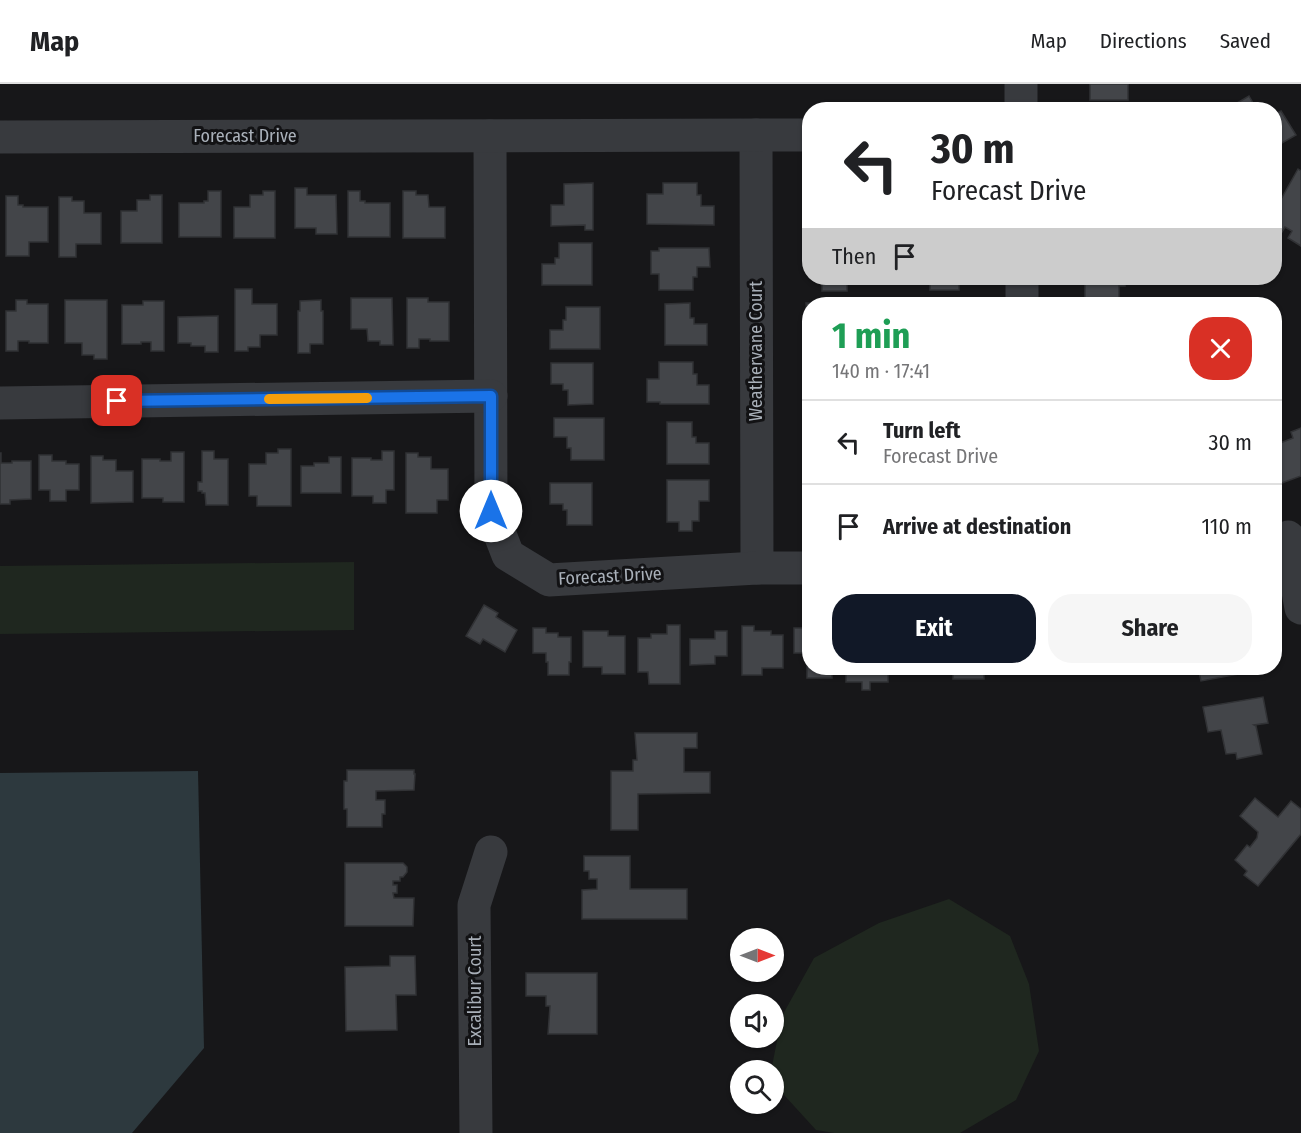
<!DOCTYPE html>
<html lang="en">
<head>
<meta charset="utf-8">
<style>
	:root { --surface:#fff; --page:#f6f6f6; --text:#202124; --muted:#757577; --line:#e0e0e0; --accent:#111827 }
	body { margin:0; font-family:"Fira Sans Condensed",sans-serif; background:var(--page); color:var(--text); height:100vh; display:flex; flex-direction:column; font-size:22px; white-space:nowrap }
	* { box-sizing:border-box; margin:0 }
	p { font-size:20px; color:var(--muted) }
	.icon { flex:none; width:33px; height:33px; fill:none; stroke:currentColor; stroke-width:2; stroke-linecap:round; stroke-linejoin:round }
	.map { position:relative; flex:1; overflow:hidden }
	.panel { position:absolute; left:802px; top:213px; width:480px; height:378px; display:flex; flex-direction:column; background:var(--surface); border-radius:24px; box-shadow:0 2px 4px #0004 }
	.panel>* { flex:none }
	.banner { position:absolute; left:802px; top:18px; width:480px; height:183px; border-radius:24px; box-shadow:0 2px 4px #0004; background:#fff; color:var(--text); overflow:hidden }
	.needle { width:39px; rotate:90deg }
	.buttons { position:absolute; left:730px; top:844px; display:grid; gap:12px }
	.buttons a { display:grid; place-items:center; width:54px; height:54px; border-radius:50%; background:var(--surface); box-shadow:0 2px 4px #0004; font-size:30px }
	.pin { position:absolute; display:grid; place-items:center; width:51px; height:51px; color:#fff; margin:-26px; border-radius:12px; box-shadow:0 3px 9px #0006 }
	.me { position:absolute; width:66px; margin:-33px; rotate:0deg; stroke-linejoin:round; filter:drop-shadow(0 0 4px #0008) }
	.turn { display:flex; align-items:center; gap:21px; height:126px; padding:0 30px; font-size:27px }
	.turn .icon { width:78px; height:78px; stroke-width:2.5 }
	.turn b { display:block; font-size:42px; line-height:51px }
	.then { display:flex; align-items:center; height:57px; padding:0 30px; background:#0003; gap:12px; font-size:22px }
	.round { display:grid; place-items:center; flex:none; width:63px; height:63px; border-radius:24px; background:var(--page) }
	.summary { display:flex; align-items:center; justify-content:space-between; height:102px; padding:0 30px }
	h1 { font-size:36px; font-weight:700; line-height:45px; color:#1e9e55 }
	.cta { display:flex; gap:12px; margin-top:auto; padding:12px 30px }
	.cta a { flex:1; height:69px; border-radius:24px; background:var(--accent); color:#fff; font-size:24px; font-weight:700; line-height:69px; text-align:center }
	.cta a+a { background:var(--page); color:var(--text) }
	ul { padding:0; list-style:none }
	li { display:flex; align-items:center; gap:18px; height:84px; padding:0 30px; border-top:2px solid var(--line) }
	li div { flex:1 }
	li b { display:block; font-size:22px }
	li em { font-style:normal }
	header { display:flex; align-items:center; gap:36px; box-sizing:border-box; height:84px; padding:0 30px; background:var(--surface); border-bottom:2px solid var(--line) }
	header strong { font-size:28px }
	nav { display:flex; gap:33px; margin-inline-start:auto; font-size:21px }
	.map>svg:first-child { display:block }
	.green { fill:#1f271f }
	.water { fill:#2d393e }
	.building { fill:#434549; stroke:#313235; stroke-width:1.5 }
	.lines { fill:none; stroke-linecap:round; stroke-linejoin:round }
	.minor { stroke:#383a3e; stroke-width:33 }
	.route-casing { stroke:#114b97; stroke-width:15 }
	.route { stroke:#1a73e8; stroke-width:10 }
	.slow { stroke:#f59e0b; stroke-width:10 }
	.labels { text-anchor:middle; stroke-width:6; stroke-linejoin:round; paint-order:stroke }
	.street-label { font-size:18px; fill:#a9b0b9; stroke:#121214 }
</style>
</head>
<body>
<header>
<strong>Map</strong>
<nav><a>Map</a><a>Directions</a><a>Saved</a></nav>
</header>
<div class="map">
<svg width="1301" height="1049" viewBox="0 0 1301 1049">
	<rect width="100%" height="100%" fill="#171719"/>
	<!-- green -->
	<g class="green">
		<path d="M354,478V546L0,550V482Z"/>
		<path d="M949,815L1010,852L1029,900L1039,967L1016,1016L960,1049H834L816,1046L774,1000V987H771L782,932L814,874L879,839Z"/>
	</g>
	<!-- water -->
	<path class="water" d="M198,687L204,964L132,1049H0V689Z"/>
	<!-- building -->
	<g class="building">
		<rect x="1090" y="0" width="38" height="16"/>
		<path d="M1249,12L1257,26H1225Z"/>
		<path d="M1281,27L1296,51L1275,63V30Z"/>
		<path d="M1298,85L1301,87V162L1288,154L1292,147L1285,143L1277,156L1275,154V126Z"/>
		<path d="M593,99V146H585V141L551,142V121H564V100Z"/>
		<path d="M663,99H697V111H701V122H714V141L647,140V110H663Z"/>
		<path d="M295,104H307V111H336L337,150H316V144H295Z"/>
		<path d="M208,107H221V153H179V119H204V117H208Z"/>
		<path d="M263,107H275V154H234V123H250V111H263Z"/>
		<path d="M348,107H360V117H365V119H390V153H348Z"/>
		<path d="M403,107H416V111H428L429,123H445V154H403Z"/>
		<path d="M150,111H162V159H121V127H137V116H150Z"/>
		<path d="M6,112H18V121H23V123H48V158H29V172H6Z"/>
		<path d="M59,113H72V117H84V129H101V160H76V173H59Z"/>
		<path d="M559,159H592V201H542V180H555V174H559Z"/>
		<path d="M659,164H709L710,183H697V193H693V206H659V190H651V167H659Z"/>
		<rect x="822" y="194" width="25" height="13"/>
		<path d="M903,194H959V206H930V194L903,195Z"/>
		<path d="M1085,194H1125V202H1119V220H1093V214H1085Z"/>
		<path d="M235,205H252V220H277V251H260V263H248V267H235Z"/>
		<path d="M351,214H392L393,261H380V257H368L367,245H351Z"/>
		<path d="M407,214H428V218H449V257H430V255H419V264H407Z"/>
		<path d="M16,216H27V220H48V259H29V257H18V267H6V227H16Z"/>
		<path d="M65,216H107V275H94V271H82V259H65Z"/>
		<path d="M321,216V227H323V260H310V269H298V227H300V217Z"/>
		<path d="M143,217H164V267H151V258H141V260H122V221H143Z"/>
		<path d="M690,219V234H694V240H707V261H665V220Z"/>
		<path d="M806,219H854V220H810V232H807Z"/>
		<path d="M566,223H600V265H550V246H563V236H566Z"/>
		<path d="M218,232V268H205V262H191V259H178V233Z"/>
		<path d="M659,278H693V290H697V301H709V320H660V318H647V295H659Z"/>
		<path d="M551,279H593V320L568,321V306H563V300H551Z"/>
		<path d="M554,334H604V376H571V364H567V353H554Z"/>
		<path d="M667,338H692V353H696V359H709V380H667Z"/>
		<path d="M1301,344V392L1279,400L1275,390V361L1293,354L1291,348Z"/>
		<path d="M278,365H291V422H257V412H249V380H266V369H278Z"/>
		<path d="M202,367H214V375H228V421H206L205,409H202V407H198V398H202Z"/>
		<path d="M382,367H394V406H386V419H373V412H352V374H371V376H382Z"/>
		<path d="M171,368H184V418H163V414H142V375H160V377H171Z"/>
		<path d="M0,369H1V379H12V377H31V415L10,416V420H0Z"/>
		<path d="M406,369H418V373H431V385H448V416H437V429H406Z"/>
		<path d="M39,371H52V377H66V380H79V406H66V417H50V406H39Z"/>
		<path d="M91,372H103V376H116V387H133V418L91,419Z"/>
		<path d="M329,373H341V409H301V382H314V379H329Z"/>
		<path d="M667,396H709V417H699V437H692V447H679V438H667Z"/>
		<path d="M550,399H592V441H567V426H563V420H550Z"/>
		<path d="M484,521L498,529L496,533L517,546L505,568L483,555L480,560L466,552Z"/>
		<path d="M667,541H680V600H649L648,588H638V554H651V550H667Z"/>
		<path d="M742,542H754V547H771V551H783V584H762V591H742Z"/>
		<path d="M533,544H546V549H558V553H571V578H569V591H548V578H546V569H533Z"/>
		<path d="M794,544H807V548H810V584H832V594H807V569H794Z"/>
		<path d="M583,547H608V552H625V590H602V583H583Z"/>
		<path d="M715,547H727V572H715V580L690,581V555H715Z"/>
		<path d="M846,584H888V598H870V606H862V598H846Z"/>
		<path d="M952,584H994H984V595H953V584Z"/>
		<path d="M1004,584H1046V586L1004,587Z"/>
		<path d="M1198,584H1260L1261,586L1201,597Z"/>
		<path d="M1263,613L1268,639L1254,641L1256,642L1262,670L1237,675L1236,669L1226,670L1221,646L1208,648L1203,623Z"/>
		<path d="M635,649H697V664H684V688H710V709L638,710V746H611V687H633V676H637Z"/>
		<path d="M347,686H414V690H415L414,706L376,707V716H385V730H382V743H347V725H344V697H347Z"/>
		<path d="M1255,714L1278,733L1291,717L1301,725V750L1258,802L1244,791L1247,787L1235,776L1247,761L1250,763L1257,754L1258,748L1240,732Z"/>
		<path d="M584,772H630V805H687V835H582V806L597,805V795H589V787H584Z"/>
		<path d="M345,779H403L407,783V788L403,793H400V797H393V801H397V809H393L394,814H414L413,842H345Z"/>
		<path d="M390,872H415L416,911H396L397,946L346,947L345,883L390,882Z"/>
		<path d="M526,889H597V950H548L550,922H546V912H526Z"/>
	</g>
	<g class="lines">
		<!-- minor -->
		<g class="minor">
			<path d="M1021,0V26"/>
			<path d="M756,51L757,484"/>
			<path d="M490,52L491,427L508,471L549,496L757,484H810"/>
			<path d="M0,53L810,51"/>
			<path d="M1022,194V220"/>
			<path d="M0,319L491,312"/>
			<path d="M1288,453L1301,524"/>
			<path d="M476,1049L474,821L491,768"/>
		</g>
	</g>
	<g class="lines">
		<!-- route casing -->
		<g class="route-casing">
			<path id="route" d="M117,317L491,312V427"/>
		</g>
		<!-- route -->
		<use href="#route" class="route"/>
		<!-- slow -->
		<path class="slow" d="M269,315L367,314"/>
	</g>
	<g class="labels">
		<!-- street labels -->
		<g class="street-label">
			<text x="245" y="58">Forecast Drive</text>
			<text transform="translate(756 267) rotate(-90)" y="6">Weathervane Court</text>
			<text transform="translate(610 492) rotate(-3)" y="6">Forecast Drive</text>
			<text transform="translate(475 907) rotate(-90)" y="6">Excalibur Court</text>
		</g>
	</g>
</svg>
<div class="buttons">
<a><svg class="needle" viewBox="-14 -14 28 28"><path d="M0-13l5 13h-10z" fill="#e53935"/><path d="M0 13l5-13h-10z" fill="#757577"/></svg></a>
<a><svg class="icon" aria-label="sound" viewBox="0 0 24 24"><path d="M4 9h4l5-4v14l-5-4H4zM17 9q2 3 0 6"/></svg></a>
<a><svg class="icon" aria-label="search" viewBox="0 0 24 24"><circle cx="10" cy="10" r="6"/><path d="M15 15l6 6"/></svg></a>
</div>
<div class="pin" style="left:117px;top:317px;background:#d93025"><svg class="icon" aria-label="arrive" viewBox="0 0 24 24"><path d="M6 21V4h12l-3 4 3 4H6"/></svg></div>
<svg class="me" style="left:491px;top:427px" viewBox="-20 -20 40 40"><circle r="19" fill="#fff"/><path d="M0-13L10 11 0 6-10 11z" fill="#1a73e8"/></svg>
<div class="banner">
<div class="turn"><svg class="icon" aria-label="left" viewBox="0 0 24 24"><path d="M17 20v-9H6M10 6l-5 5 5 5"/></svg><div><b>30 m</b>Forecast Drive</div></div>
<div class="then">Then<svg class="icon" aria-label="arrive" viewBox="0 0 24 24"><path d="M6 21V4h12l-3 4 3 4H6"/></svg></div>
</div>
<section class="panel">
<div class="summary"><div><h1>1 min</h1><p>140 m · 17:41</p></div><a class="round" style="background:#d93025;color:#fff"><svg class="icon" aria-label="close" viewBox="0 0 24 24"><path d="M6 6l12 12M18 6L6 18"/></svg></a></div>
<ul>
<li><svg class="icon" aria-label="left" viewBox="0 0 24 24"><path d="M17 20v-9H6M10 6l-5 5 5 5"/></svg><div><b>Turn left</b><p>Forecast Drive</p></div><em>30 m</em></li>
<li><svg class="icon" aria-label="arrive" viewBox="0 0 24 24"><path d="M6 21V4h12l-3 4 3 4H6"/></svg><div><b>Arrive at destination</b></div><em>110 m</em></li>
</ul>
<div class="cta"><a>Exit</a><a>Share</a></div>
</section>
</div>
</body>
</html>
